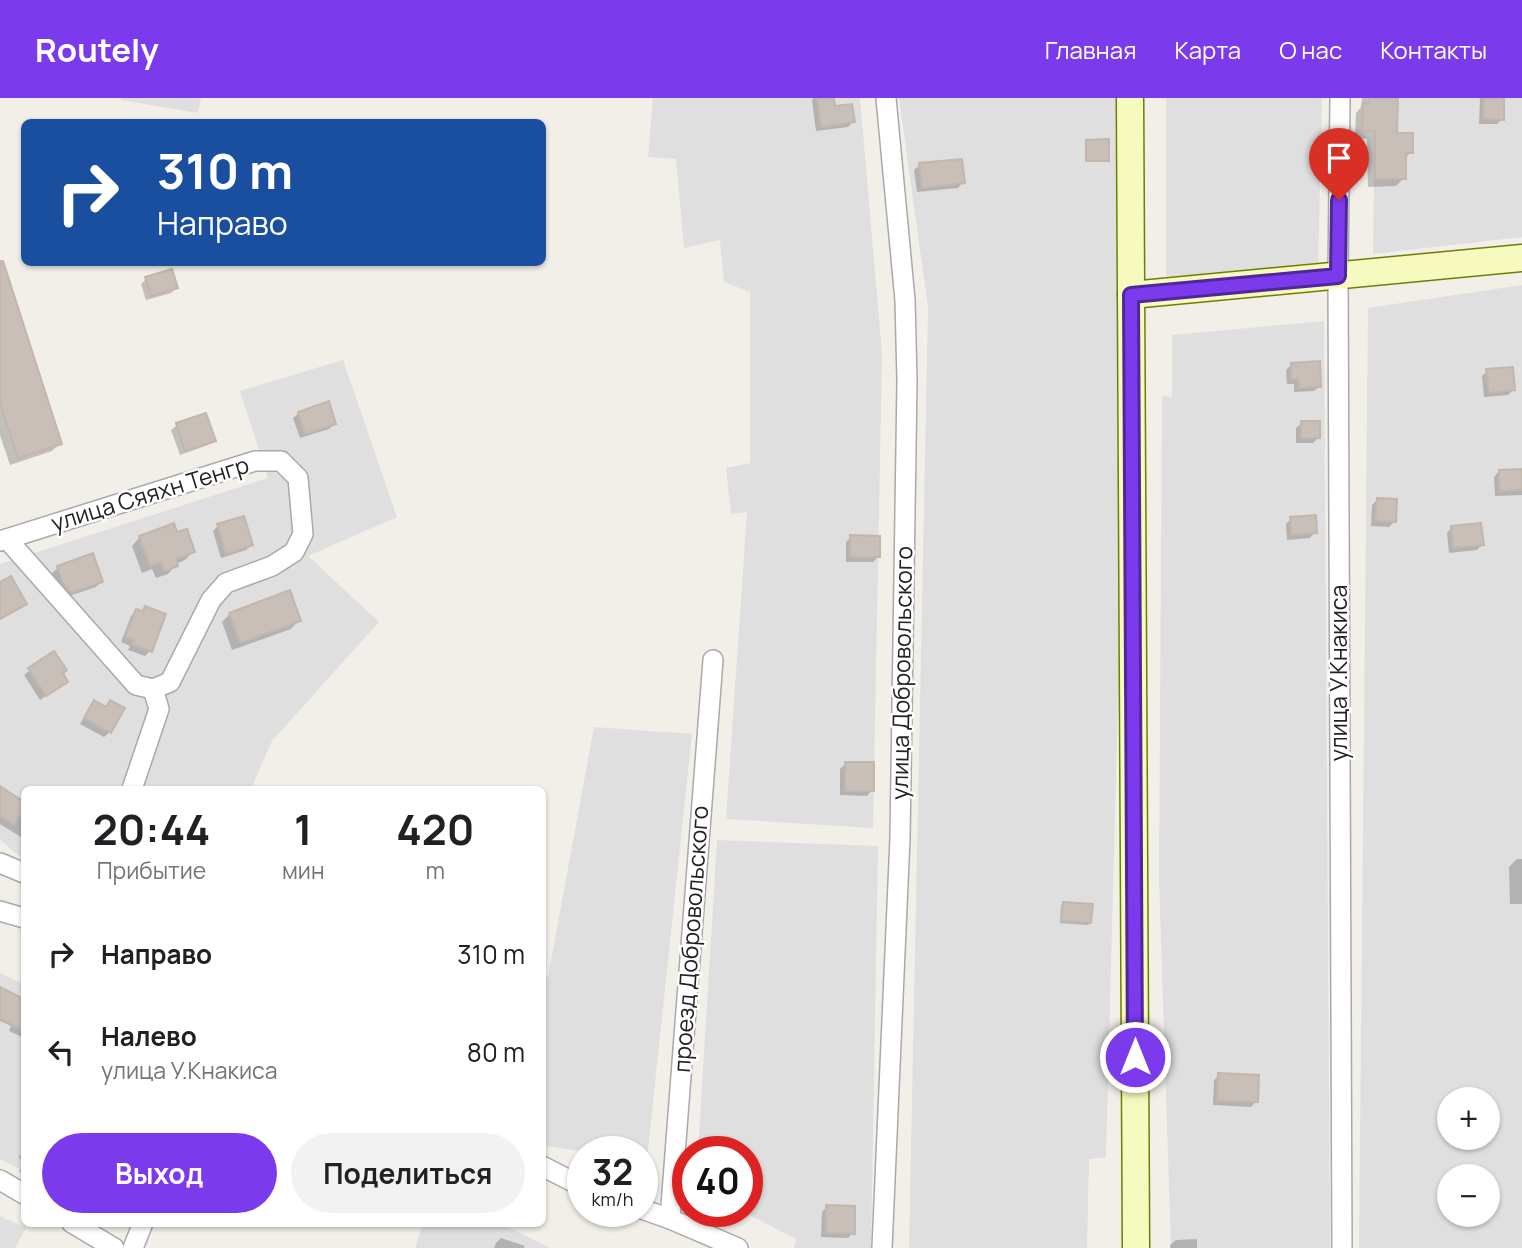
<!DOCTYPE html>
<html lang="ru">
<head>
<meta charset="utf-8">
<style>
	:root { --surface:#fff; --page:#f2f2f2; --text:#202124; --muted:#757577; --accent:#7c3aed }
	body { margin:0; font-family:Manrope,sans-serif; background:var(--page); color:var(--text); height:100vh; display:flex; flex-direction:column; font-size:26px; white-space:nowrap }
	* { box-sizing:border-box; margin:0 }
	p { font-size:23px; color:var(--muted) }
	.icon { flex:none; width:38px; height:38px; fill:none; stroke:currentColor; stroke-width:2; stroke-linecap:round; stroke-linejoin:round }
	.map { position:relative; flex:1; overflow:hidden }
	.sheet { position:absolute; left:21px; top:688px; width:525px; height:441px; display:flex; flex-direction:column; background:var(--surface); border-radius:10px; box-shadow:0 2px 5px #0004 }
	.sheet>* { flex:none }
	.top-card { position:absolute; left:21px; top:21px; width:525px; height:147px; border-radius:10px; box-shadow:0 2px 5px #0004; background:#1a4fa0; color:#fff; overflow:hidden }
	.tools { position:absolute; left:1437px; top:989px; display:grid; gap:14px }
	.tools a { display:grid; place-items:center; width:63px; height:63px; border-radius:50%; background:var(--surface); box-shadow:0 2px 5px #0004; font-size:35px }
	.speed { position:absolute; left:567px; top:1038px; display:flex; gap:14px; font-size:35px; font-weight:700; text-align:center }
	.speed>* { display:grid; place-content:center; width:91px; height:91px; border-radius:50%; background:var(--surface); box-shadow:0 2px 5px #0004; line-height:1 }
	.speed small { font-size:18px; font-weight:400 }
	.speed .limit { border:10px solid #d22; background:#fff; color:#111 }
	.pin { position:absolute; display:grid; place-items:center; width:60px; height:60px; color:#fff; margin:-72px -30px; border-radius:50% 50% 50% 0; rotate:-45deg; box-shadow:0 0 7px #0007 }
	.pin .icon { rotate:45deg }
	.me { position:absolute; width:77px; margin:-38px; rotate:0deg; stroke-linejoin:round; filter:drop-shadow(0 0 5px #0008) }
	.turn { display:flex; align-items:center; gap:24px; height:147px; padding:0 21px; font-size:32px }
	.turn .icon { width:91px; height:91px; stroke-width:2.5 }
	.turn b { display:block; font-size:49px; line-height:60px }
	.eta { display:flex; justify-content:space-evenly; align-items:center; height:119px; text-align:center }
	.eta b { font-size:42px; font-weight:700; line-height:49px }
	.action { display:flex; gap:14px; margin-top:auto; padding:14px 21px }
	.action a { flex:1; height:80px; border-radius:42px; background:var(--accent); color:#fff; font-size:28px; font-weight:700; line-height:80px; text-align:center }
	.action a+a { background:var(--page); color:var(--text) }
	ul { padding:0; list-style:none }
	li { display:flex; align-items:center; gap:21px; height:98px; padding:0 21px }
	li div { flex:1 }
	li b { display:block; font-size:26px }
	li em { font-style:normal }
	header { display:flex; align-items:center; gap:42px; box-sizing:border-box; height:98px; padding:0 35px; background:var(--accent); color:#fff }
	header strong { font-size:33px }
	nav { display:flex; gap:38px; margin-inline-start:auto; font-size:24px }
	.map>svg:first-child { display:block }
	.residential { fill:#e0dfdf; fill-rule:evenodd }
	.shadow { fill:#0003 }
	.building { fill:#c7bfb8; stroke:#c4b6ab; stroke-width:2 }
	.lines { fill:none; stroke-linecap:round; stroke-linejoin:round }
	.street-casing { stroke:#a9a9a9; stroke-width:22 }
	.secondary-casing { stroke:#707d05; stroke-width:29 }
	.street { stroke:#fff; stroke-width:19 }
	.secondary { stroke:#f7fabf; stroke-width:26 }
	.route-casing { stroke:#51269a; stroke-width:18 }
	.route { stroke:#7c3aed; stroke-width:12 }
	.labels { text-anchor:middle; stroke-width:5; stroke-linejoin:round; paint-order:stroke }
	.street-label { font-size:23px; fill:#222; stroke:#fff }
</style>
</head>
<body>
<header>
<strong>Routely</strong>
<nav><a>Главная</a><a>Карта</a><a>О нас</a><a>Контакты</a></nav>
</header>
<div class="map">
<svg width="1522" height="1150" viewBox="0 0 1522 1150">
	<rect width="100%" height="100%" fill="#f2efe9"/>
	<!-- residential -->
	<g class="residential">
		<path d="M121,0H201L198,15L121,2Z"/>
		<path d="M653,0H860L882,255L873,730L726,721L747,414L731,416L726,370L750,365V194L724,184L720,142L684,150L676,61L648,59Z"/>
		<path d="M899,0H1118L1125,333L1106,1059L1089,1061L1087,1150H909L928,210Z"/>
		<path d="M1166,0H1322L1318,175L1166,184Z"/>
		<path d="M1375,0H1522V139L1373,156Z"/>
		<path d="M1522,187V1150H1359L1368,210ZM1449,1001H1488V1040H1449ZM1449,1078H1488V1116H1449Z"/>
		<path d="M1324,223L1330,1150H1171L1159,782L1162,298L1172,299V237Z"/>
		<path d="M343,262L397,419L308,458L379,524L272,643L251,691H24V762L0,742V466L268,380L240,293Z"/>
		<path d="M594,629L692,636L647,1061H642V1054H587L546,1048L543,1029V880L548,879Z"/>
		<path d="M717,742L878,748L871,1150H794L796,1141L742,1113H747V1054H698Z"/>
		<path d="M0,875L24,886V1073L0,1061Z"/>
		<path d="M0,1118L26,1130L15,1150H0Z"/>
		<path d="M423,1125H500L550,1150H415Z"/>
	</g>
	<!-- shadow -->
	<g class="shadow">
		<path d="M814,0H832L834,10L853,24L848,29L816,33L812,2Z"/>
		<path d="M1362,0H1397L1396,36L1411,54L1404,61V80L1396,88L1368,89L1367,41L1355,40L1356,15L1361,9Z"/>
		<path d="M1480,0H1503L1502,21L1497,26H1479Z"/>
		<path d="M1087,43L1107,62L1105,64H1085V46Z"/>
		<path d="M920,67L963,84L958,90L917,94L914,72Z"/>
		<path d="M0,165L60,345L52,353L10,367L0,337Z"/>
		<path d="M146,181L176,190L171,195L146,202L141,186Z"/>
		<path d="M1292,266L1320,288L1314,293L1294,294V286H1287L1286,272Z"/>
		<path d="M1487,273L1513,292L1508,297L1484,299L1482,278Z"/>
		<path d="M299,315L334,326L329,331L300,340L293,320Z"/>
		<path d="M1302,325L1318,340L1313,345H1296V330Z"/>
		<path d="M177,327L214,342L208,347L180,357L171,332Z"/>
		<path d="M1499,373H1522V397L1495,398L1494,379Z"/>
		<path d="M1377,402L1394,424L1389,429L1371,428L1372,407Z"/>
		<path d="M1291,421L1315,434L1310,440L1287,442L1286,426Z"/>
		<path d="M218,428L251,447L246,452L221,460L213,433Z"/>
		<path d="M1452,429L1482,447L1477,452L1449,455L1447,435Z"/>
		<path d="M176,437L193,454L185,462L176,466V467L168,476L156,480L152,471L142,475L132,448L140,439Z"/>
		<path d="M851,439L878,459L873,464H846V444Z"/>
		<path d="M58,470L101,484L96,489L66,499L58,491L52,475Z"/>
		<path d="M145,510L150,553L145,558L128,552L130,548L121,544L131,518L136,513L141,514Z"/>
		<path d="M230,516L299,522L291,531L232,552L222,524Z"/>
		<path d="M54,555L61,575L66,583L40,602L24,577Z"/>
		<path d="M110,604V634L104,639L80,626L89,610L94,605L104,610Z"/>
		<path d="M845,666L872,692L867,698L840,697V671Z"/>
		<path d="M0,691L24,706V741L0,726Z"/>
		<path d="M1517,761H1522V806H1510L1509,769Z"/>
		<path d="M1063,806L1090,824L1088,827L1060,825L1061,808Z"/>
		<path d="M0,891L24,903V940L9,933L11,928L0,923Z"/>
		<path d="M1219,977L1256,1004L1251,1009L1213,1007L1214,982Z"/>
		<path d="M24,1048V1076L19,1074L24,1063L19,1060Z"/>
		<path d="M827,1109L853,1135L848,1140L821,1139L822,1114Z"/>
		<path d="M501,1140L525,1148L524,1150H494L496,1145Z"/>
		<path d="M1197,1141V1150H1170V1147L1176,1142Z"/>
	</g>
	<!-- building -->
	<g class="building">
		<path d="M817,0H834L835,8L852,6L855,24L821,29Z"/>
		<path d="M1369,0H1398L1397,35H1413V55H1406V81H1375V33H1362L1363,5H1369Z"/>
		<path d="M1484,0H1504V22L1483,21Z"/>
		<path d="M1109,41V63H1086V42Z"/>
		<path d="M962,61L965,85L922,90L919,65Z"/>
		<path d="M0,163H3L62,346L18,360L0,305Z"/>
		<path d="M172,171L178,190L151,198L145,179Z"/>
		<path d="M1320,263L1321,289L1299,290L1298,281H1291V265Z"/>
		<path d="M1513,269L1515,292L1489,295L1486,271Z"/>
		<path d="M329,303L336,326L305,336L298,314Z"/>
		<path d="M206,315L216,343L185,353L176,325Z"/>
		<rect x="1301" y="323" width="19" height="17"/>
		<path d="M1522,371V392L1499,393V372Z"/>
		<path d="M1377,400L1397,401L1396,424L1375,423Z"/>
		<path d="M1316,417L1317,435L1291,437L1290,419Z"/>
		<path d="M244,418L253,447L226,456L217,426Z"/>
		<path d="M174,425L177,434L187,431L195,454L176,461L178,468L164,473L161,464L150,468L139,438Z"/>
		<path d="M1481,425L1484,447L1453,450L1451,428Z"/>
		<path d="M850,437L880,438V459H850Z"/>
		<path d="M93,455L103,484L71,495L63,485L57,468Z"/>
		<path d="M11,478L27,506L0,521V484Z"/>
		<path d="M290,492L301,523L240,545L229,515Z"/>
		<path d="M145,508L166,516L152,554L131,546L134,542L125,539L136,511L143,513Z"/>
		<path d="M54,553L67,572L63,575L68,584L46,598L28,570Z"/>
		<path d="M94,602L106,609L110,602L125,610L111,635L84,620Z"/>
		<rect x="845" y="664" width="29" height="29"/>
		<path d="M0,688L24,704V711L14,727L0,718Z"/>
		<path d="M1063,804L1093,806L1091,825L1061,823Z"/>
		<path d="M0,889L24,901V933L0,921Z"/>
		<path d="M1218,975L1259,977L1258,1004L1217,1003Z"/>
		<path d="M826,1107L855,1108V1136L826,1135Z"/>
	</g>
	<g class="lines">
		<!-- street casing -->
		<g class="street-casing">
			<g id="street">
				<path d="M1340,0L1338,178L1342,1150"/>
				<path d="M7,441L136,587L153,591L159,611L132,691"/>
				<path d="M0,443L255,363H281L298,380L303,436L294,454L272,468L226,485L211,502L170,584L153,591"/>
				<path d="M0,765L24,775"/>
				<path d="M0,813L24,820"/>
				<path d="M542,1068L583,1089"/>
				<path d="M0,1082L24,1096"/>
				<path d="M642,1111L670,1121L738,1150"/>
				<path d="M670,1121L713,562"/>
				<path d="M72,1125L114,1150"/>
				<path d="M133,1150L143,1125"/>
				<path d="M882,1150L900,740L907,283L905,202L886,0"/>
			</g>
		</g>
		<!-- secondary casing -->
		<g class="secondary-casing">
			<g id="secondary">
				<path d="M1130,0L1136,1150"/>
				<path d="M1131,197L1522,160"/>
			</g>
		</g>
		<!-- street -->
		<use href="#street" class="street"/>
		<!-- secondary -->
		<use href="#secondary" class="secondary"/>
	</g>
	<g class="lines">
		<!-- route casing -->
		<g class="route-casing">
			<path id="route" d="M1135,959L1131,197L1338,178L1339,102"/>
		</g>
		<!-- route -->
		<use href="#route" class="route"/>
	</g>
	<g class="labels">
		<!-- street labels -->
		<g class="street-label">
			<text transform="translate(150 396) rotate(-17)" y="8">улица Сяяхн Тенгр</text>
			<text transform="translate(902 575) rotate(-89)" y="8">улица Добровольского</text>
			<text transform="translate(1339 575) rotate(-90)" y="8">улица У.Кнакиса</text>
			<text transform="translate(691 841) rotate(-86)" y="8">проезд Добровольского</text>
		</g>
	</g>
</svg>
<div class="tools">
<a>+</a>
<a>−</a>
</div>
<div class="speed"><div>32<small>km/h</small></div><div class="limit">40</div></div>
<div class="pin" style="left:1339px;top:102px;background:#d93025"><svg class="icon" aria-label="arrive" viewBox="0 0 24 24"><path d="M6 21V4h12l-3 4 3 4H6"/></svg></div>
<svg class="me" style="left:1135px;top:959px" viewBox="-20 -20 40 40"><circle r="17" fill="#7c3aed" stroke="#fff" stroke-width="3"/><path d="M0-11L8 9 0 5-8 9z" fill="#fff"/></svg>
<div class="top-card">
<div class="turn"><svg class="icon" aria-label="right" viewBox="0 0 24 24"><path d="M7 20v-9h11M14 6l5 5-5 5"/></svg><div><b>310 m</b>Направо</div></div>
</div>
<section class="sheet">
<div class="eta">
<div><b>20:44</b><p>Прибытие</p></div>
<div><b>1</b><p>мин</p></div>
<div><b>420</b><p>m</p></div>
</div>
<ul>
<li><svg class="icon" aria-label="right" viewBox="0 0 24 24"><path d="M7 20v-9h11M14 6l5 5-5 5"/></svg><div><b>Направо</b></div><em>310 m</em></li>
<li><svg class="icon" aria-label="left" viewBox="0 0 24 24"><path d="M17 20v-9H6M10 6l-5 5 5 5"/></svg><div><b>Налево</b><p>улица У.Кнакиса</p></div><em>80 m</em></li>
</ul>
<div class="action"><a>Выход</a><a>Поделиться</a></div>
</section>
</div>
</body>
</html>
